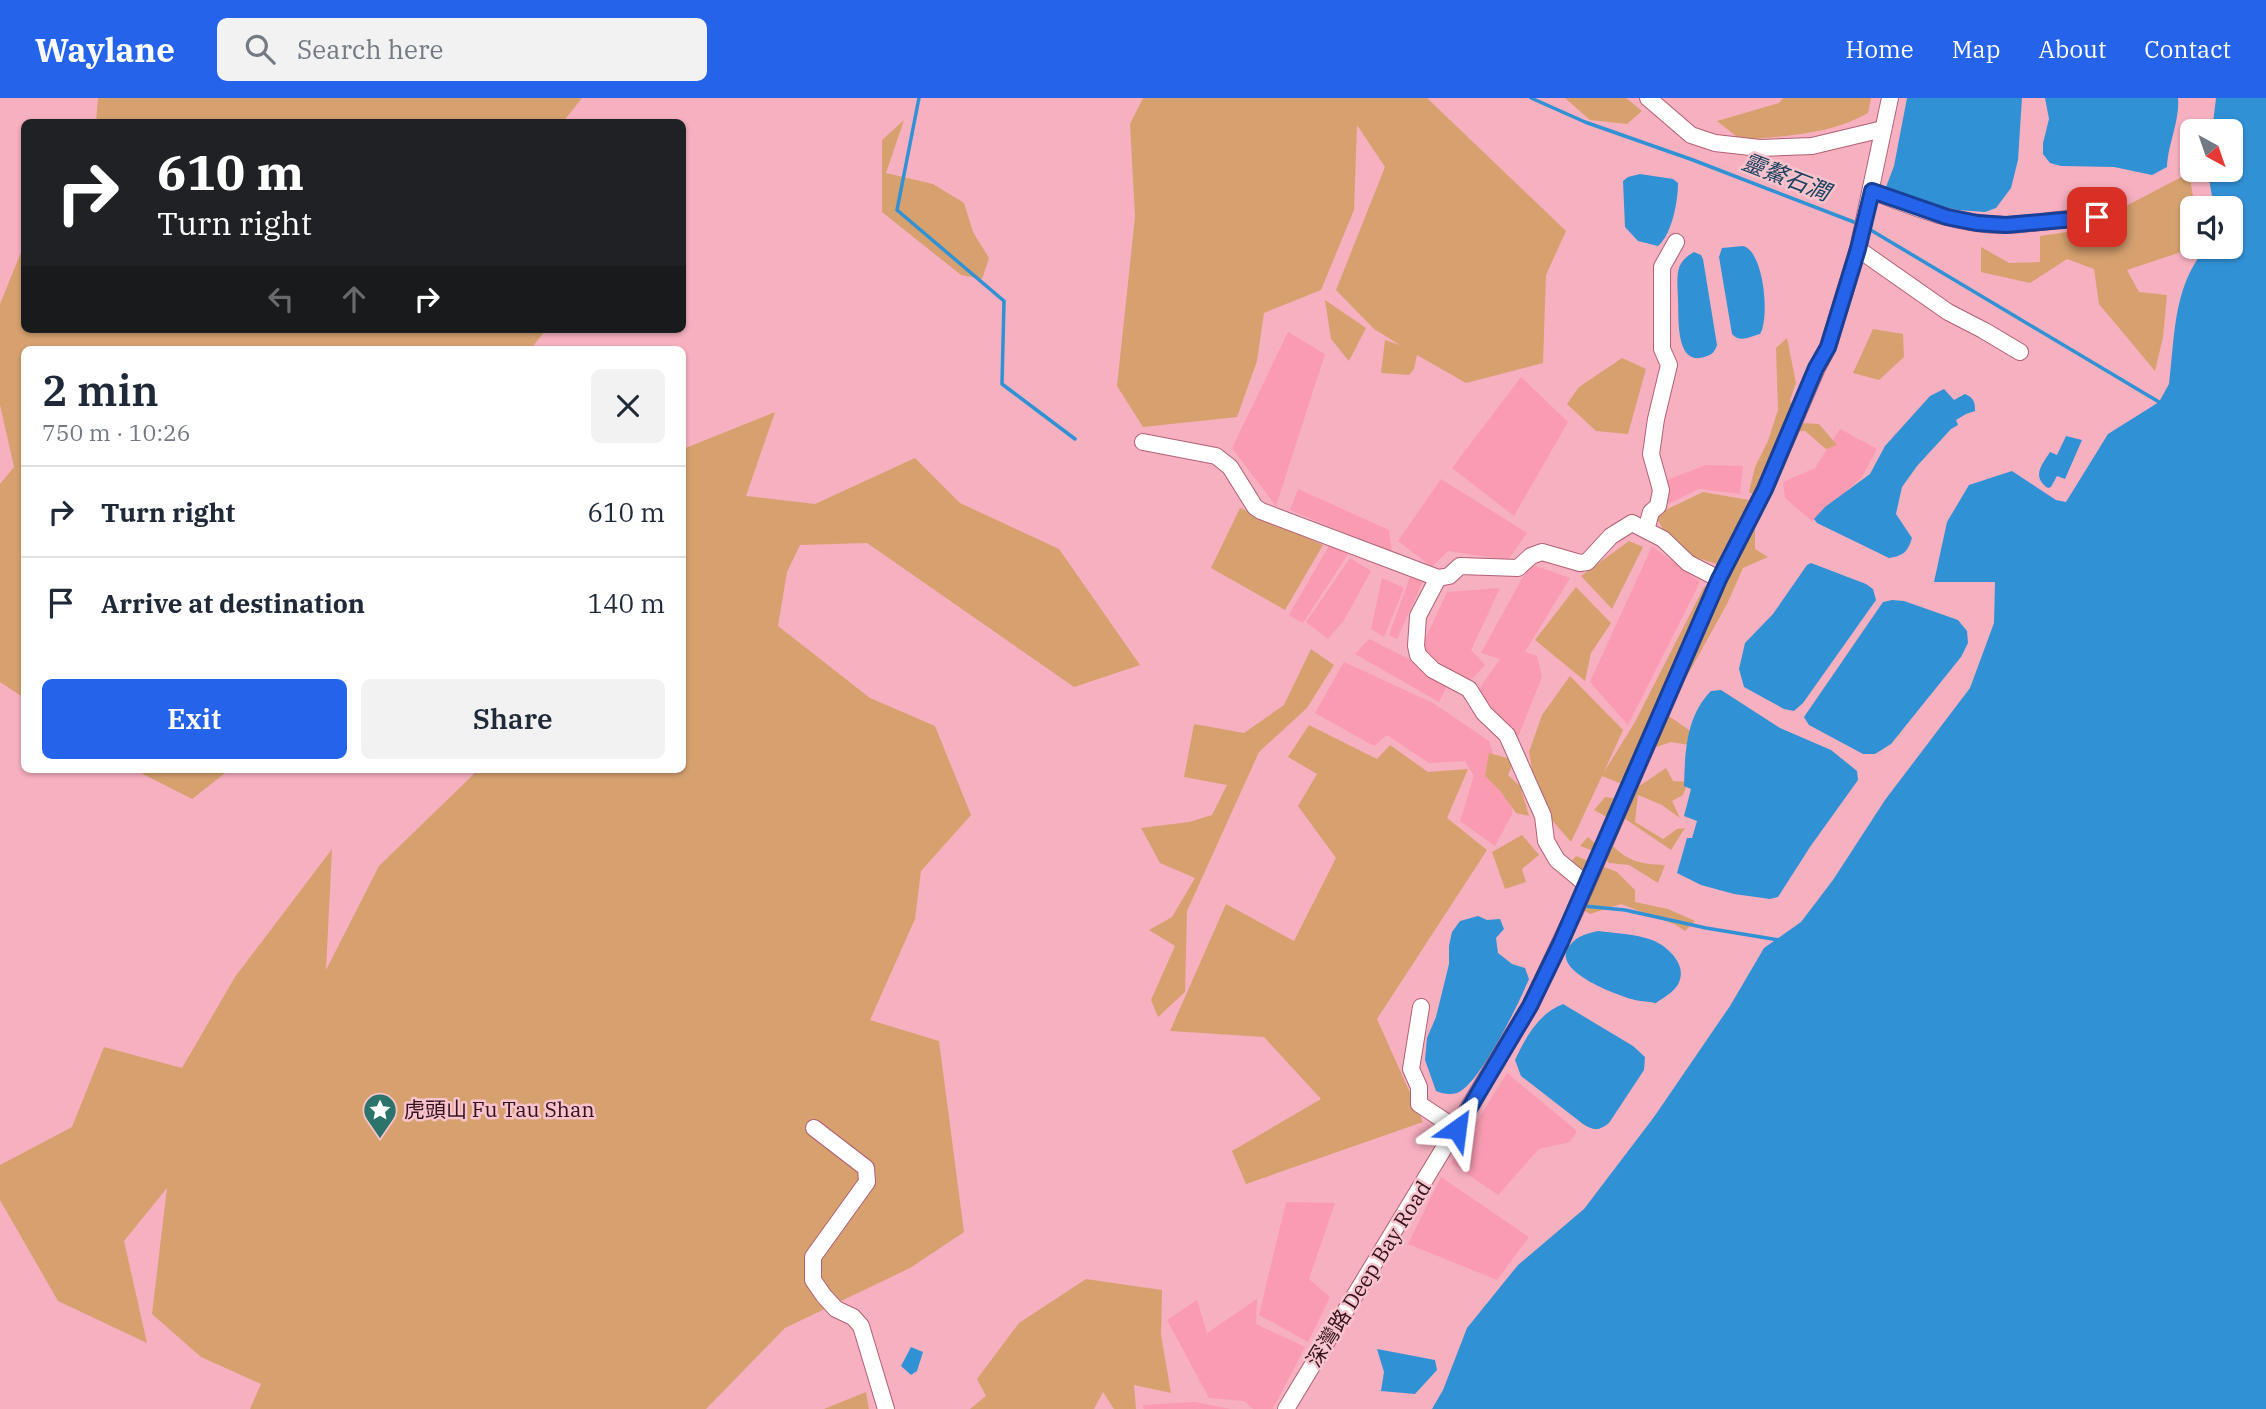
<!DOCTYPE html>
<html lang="en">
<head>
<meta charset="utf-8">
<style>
	:root { --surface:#fff; --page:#f2f2f3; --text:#1f2937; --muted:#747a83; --line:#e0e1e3; --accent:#2563eb }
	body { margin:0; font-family:"IBM Plex Serif","Noto Sans SC",serif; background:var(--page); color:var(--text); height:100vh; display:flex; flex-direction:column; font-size:26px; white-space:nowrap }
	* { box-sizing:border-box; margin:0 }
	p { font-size:23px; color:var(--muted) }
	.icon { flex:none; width:38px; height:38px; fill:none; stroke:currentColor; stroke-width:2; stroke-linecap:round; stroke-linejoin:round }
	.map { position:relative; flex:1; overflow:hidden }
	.sheet { position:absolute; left:21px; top:248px; width:665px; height:427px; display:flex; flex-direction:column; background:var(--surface); border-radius:10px; box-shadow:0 2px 5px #0004 }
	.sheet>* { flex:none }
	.banner { position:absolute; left:21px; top:21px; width:665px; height:214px; border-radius:10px; box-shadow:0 2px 5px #0004; background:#202124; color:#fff; overflow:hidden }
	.needle { width:46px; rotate:140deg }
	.fabs { position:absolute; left:2180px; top:21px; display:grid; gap:14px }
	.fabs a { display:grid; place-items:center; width:63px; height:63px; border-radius:10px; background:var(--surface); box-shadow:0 2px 5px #0004; font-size:35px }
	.pin { position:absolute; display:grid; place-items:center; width:60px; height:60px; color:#fff; margin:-30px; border-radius:14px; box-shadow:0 4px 10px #0006 }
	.me { position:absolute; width:77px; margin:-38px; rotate:31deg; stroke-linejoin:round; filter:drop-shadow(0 0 5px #0008) }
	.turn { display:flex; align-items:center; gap:24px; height:147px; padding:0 21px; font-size:32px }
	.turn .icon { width:91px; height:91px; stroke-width:2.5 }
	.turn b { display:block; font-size:49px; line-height:60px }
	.lanes { display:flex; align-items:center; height:66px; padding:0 21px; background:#0003; justify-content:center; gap:35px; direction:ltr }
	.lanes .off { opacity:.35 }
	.round { display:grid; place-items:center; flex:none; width:74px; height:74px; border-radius:10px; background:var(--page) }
	.headline { display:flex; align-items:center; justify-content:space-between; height:119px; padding:0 21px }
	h1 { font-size:42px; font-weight:600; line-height:52px }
	.primary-button { display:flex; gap:14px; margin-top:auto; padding:14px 21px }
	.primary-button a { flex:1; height:80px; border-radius:10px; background:var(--accent); color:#fff; font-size:28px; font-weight:600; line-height:80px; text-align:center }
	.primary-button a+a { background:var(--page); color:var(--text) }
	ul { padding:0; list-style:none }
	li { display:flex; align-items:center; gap:21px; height:91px; padding:0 21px; border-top:2px solid var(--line) }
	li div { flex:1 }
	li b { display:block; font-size:26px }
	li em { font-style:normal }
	header { display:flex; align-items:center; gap:42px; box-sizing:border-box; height:98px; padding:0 35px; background:var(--accent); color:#fff }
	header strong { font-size:33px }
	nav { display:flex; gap:38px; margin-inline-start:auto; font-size:24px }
	.search { width:490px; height:63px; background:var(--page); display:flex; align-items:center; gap:18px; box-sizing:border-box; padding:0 24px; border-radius:10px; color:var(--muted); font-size:26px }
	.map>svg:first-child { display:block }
	.built { fill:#fa9bb2 }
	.green { fill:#d6a16f }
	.water { fill:#3191d5 }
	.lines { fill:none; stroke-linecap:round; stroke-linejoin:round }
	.stream { stroke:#3191d5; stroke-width:3.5 }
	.minor-casing { stroke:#b16175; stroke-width:18 }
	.minor { stroke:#fff; stroke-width:16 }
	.route-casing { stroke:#184099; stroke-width:18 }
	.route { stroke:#2563eb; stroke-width:12 }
	.labels { text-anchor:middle; stroke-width:5; stroke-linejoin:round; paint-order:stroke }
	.poi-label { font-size:21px; fill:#32121b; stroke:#f9c3ce; text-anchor:start }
	.street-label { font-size:21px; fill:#32121b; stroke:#f9c3ce }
	.water-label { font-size:23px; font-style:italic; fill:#1d425f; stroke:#f9c3ce }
</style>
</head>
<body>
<header>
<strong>Waylane</strong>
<div class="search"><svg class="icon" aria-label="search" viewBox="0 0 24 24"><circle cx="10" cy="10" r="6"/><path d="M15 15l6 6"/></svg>Search here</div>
<nav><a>Home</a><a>Map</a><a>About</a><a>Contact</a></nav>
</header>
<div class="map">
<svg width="2266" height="1311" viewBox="0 0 2266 1311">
	<rect width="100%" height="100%" fill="#f7b0c0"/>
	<!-- built -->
	<g class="built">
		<path d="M1288,234L1325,256L1276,408L1232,350Z"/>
		<path d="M1521,279L1568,324L1514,418L1452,370Z"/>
		<path d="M1840,331L1877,351L1862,379L1812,423L1785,400L1783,384L1815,370Z"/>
		<path d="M1706,367L1743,368L1740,396L1699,391L1668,406L1667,382Z"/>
		<path d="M1441,381L1527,435L1508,462L1448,453L1432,469L1398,443Z"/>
		<path d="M1298,391L1389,432L1392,455L1290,412Z"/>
		<path d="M1330,446L1348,456L1303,525L1289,517Z"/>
		<path d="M1652,448L1700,484L1628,627L1590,584Z"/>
		<path d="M1350,460L1371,473L1344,522L1328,541L1306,524Z"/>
		<path d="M1530,466L1570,480L1525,554L1537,558L1542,579L1516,644L1477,594L1500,561L1481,555Z"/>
		<path d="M1410,479L1424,481L1397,541L1389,537Z"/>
		<path d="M1382,480L1404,490L1384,539L1371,531Z"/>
		<path d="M1500,490L1471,552L1485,567L1469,584L1420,552L1447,494Z"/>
		<path d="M1369,541L1450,582L1439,604L1355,556Z"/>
		<path d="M1344,564L1433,605L1489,643L1513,714L1495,748L1460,723L1474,678L1465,663L1429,665L1387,637L1374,648L1315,615Z"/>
		<path d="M1507,975L1577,1033L1570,1044L1539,1051L1498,1097L1451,1065Z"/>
		<path d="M1441,1079L1529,1139L1497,1182L1408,1146Z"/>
		<path d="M1286,1104L1335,1105L1309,1181L1330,1199L1308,1244L1259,1217Z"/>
		<path d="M1257,1201L1256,1226L1305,1249L1273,1311H1253L1244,1303L1209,1300L1167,1222L1197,1202L1207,1235Z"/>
		<path d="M1195,1304L1231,1311H1144L1142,1307Z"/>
	</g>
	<!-- green -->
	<g class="green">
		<path d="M98,0H582L563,24H96Z"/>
		<path d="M1143,0H1427L1566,133L1546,177L1543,265L1466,285L1417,257L1414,271L1409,277L1381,275L1385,242L1400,247L1374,231L1336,192L1385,69L1357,27L1354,112L1321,192L1264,215L1257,263L1237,319L1143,329L1117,288L1135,119L1130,26Z"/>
		<path d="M1565,0H1626L1642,13L1627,26L1590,22Z"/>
		<path d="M1783,0H1871L1868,15C1829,37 1785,38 1741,42L1717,23L1779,5Z"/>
		<path d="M904,22L886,75L933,86L964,105L973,134L989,160L982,181L961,177L882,114V42Z"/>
		<path d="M2189,75L2195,110H2193V138L2181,154L2127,172L2139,194L2167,197L2163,239L2155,273L2099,206L2094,171L2067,161L2030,185L1981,174V149L2009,165L2040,164V138L2080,132Z"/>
		<path d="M24,147V231H544L545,233L530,252H24V600L0,584V386L14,369L0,307V206Z"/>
		<path d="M1325,202L1366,230L1349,263L1331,241Z"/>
		<path d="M1873,231L1903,236L1904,259L1879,282L1853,275Z"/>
		<path d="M1787,240L1796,285L1790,302L1801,325L1819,326L1837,347L1826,351L1805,333L1779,334L1757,398L1749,394L1755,369L1768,343L1778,312L1776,250Z"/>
		<path d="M1622,260L1646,271L1628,336L1596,333L1567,306L1579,289Z"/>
		<path d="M775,314L746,398L815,406L915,360L960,405L1059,451L1140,567L1074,589L867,445L800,447L787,474L778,528L870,600L935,628L971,717L921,773L915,821L870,922L939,943L964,1134L910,1170L785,1230L706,1311H250L261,1286L201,1259L152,1216L167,1090L124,1143L147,1245L58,1203L0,1102V1067L72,1029L104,949L182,970L235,879L332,751L326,872L379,768L478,672H682L683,351Z"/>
		<path d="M1703,394L1749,402L1720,467L1675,453L1655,417Z"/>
		<path d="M1240,410L1323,447L1285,512L1211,470Z"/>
		<path d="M1755,426V451L1768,459L1743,470L1727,506L1666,616L1696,637L1695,648L1671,644L1654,650L1642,678L1629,689L1602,678L1571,744L1538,706L1529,654L1542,617L1570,578L1623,632L1604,674L1635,624L1704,489L1723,484Z"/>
		<path d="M1629,443L1643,449L1612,511L1581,478Z"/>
		<path d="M1576,489L1611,525L1591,555L1585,583L1535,542Z"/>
		<path d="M1311,551L1334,567L1307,610L1259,654L1187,813L1185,894L1158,919L1151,902L1175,848L1149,832L1172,819L1195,780L1160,765L1141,730L1189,724L1212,717L1227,687L1184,679L1194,626L1244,635L1284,607Z"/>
		<path d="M1309,627L1377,661L1390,647L1428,674L1468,671L1447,720L1487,752L1377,921L1423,1024L1246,1086L1232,1053L1321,1001L1264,939L1170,933L1226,806L1294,843L1336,760L1298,708L1317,676L1288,659Z"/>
		<path d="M1489,655L1514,662L1508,677L1520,688L1529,718L1516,715L1501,694L1485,678Z"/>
		<path d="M1666,670L1673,683L1688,684L1683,697L1672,703L1680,720L1662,707L1638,697L1635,724L1663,741L1677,731L1685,730L1671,752L1624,720L1629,695Z"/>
		<path d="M135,672H229L192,701Z"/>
		<path d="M1605,699L1619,701L1616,724L1594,712Z"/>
		<path d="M1522,737L1539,757L1522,771L1526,784L1505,791L1492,754Z"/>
		<path d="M1588,739L1600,750L1608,743C1626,763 1639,766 1665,767L1658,785L1629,767L1609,765L1602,756L1580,748Z"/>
		<path d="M1576,758L1617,774L1635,792V804L1668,811L1695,823L1685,833L1676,827L1621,806L1590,816L1580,810L1591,774L1568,768Z"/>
		<path d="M1086,1181L1162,1192L1161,1237L1171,1295L1134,1287L1136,1311H1114L1103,1294L1094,1311H970L986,1298L977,1281L1019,1225Z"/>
		<path d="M866,1294L869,1311H824Z"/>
	</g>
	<!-- water -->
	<g class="water">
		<path d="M1907,0H2022L2018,62L2011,90L1996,110L1985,114L1958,112L1903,101L1886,89L1894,68Z"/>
		<path d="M2045,0H2178C2180,23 2168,45 2167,69L2152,77L2114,69L2061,68L2050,65L2043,56V45L2049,21Z"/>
		<path d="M2216,0H2266V1311H1432L1443,1292L1467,1230L1518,1167L1584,1111L1654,1019L1730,908L1764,850L1801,824L1833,782L1885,702L1970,590L1994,525L1995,484H1934L1947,424L1969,387L2012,373L2056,402L2066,404L2108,336L2159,304L2169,286C2175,237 2173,187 2207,149H2231V110H2214L2208,75V72H2231V33H2212Z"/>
		<path d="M1640,76L1673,81L1678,85C1678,103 1672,136 1658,148L1638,143L1625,129L1623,83L1628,79Z"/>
		<path d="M1743,148C1764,153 1770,220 1760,236C1749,239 1740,245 1732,236L1719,159L1722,150Z"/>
		<path d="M1694,154L1701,157L1703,161L1717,247C1715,253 1713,256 1707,258C1675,271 1679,221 1678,202C1678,192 1676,180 1679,170C1682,162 1687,158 1694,154Z"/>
		<path d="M1944,291L1954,302L1965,296C1974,300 1975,304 1975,313L1966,316L1956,322L1958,327L1951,331L1917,368L1902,389L1896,416L1912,440C1908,453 1904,458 1889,460L1817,425L1814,421L1825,409L1870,376L1885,348L1930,298Z"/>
		<path d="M2066,338L2082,342L2065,381L2057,378L2051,389L2048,390C2031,378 2042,367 2050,354L2057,357Z"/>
		<path d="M1811,465L1866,486L1873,491L1876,502L1803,605L1794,613L1784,611L1744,589L1739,571L1745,545L1773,516L1807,467Z"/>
		<path d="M1892,502L1904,503L1958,522L1967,533L1968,545L1961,559L1891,646L1875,656H1863L1809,627L1804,619L1883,504Z"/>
		<path d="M1721,592L1780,630L1831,652L1857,673L1858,682L1810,749L1778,799L1770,801L1734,796L1701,787L1677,775L1687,740H1692L1697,723L1684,718L1691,691L1684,688C1685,654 1686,618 1711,593Z"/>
		<path d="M1478,818L1487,822L1500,821L1504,831L1496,840L1498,855L1512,866L1525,870L1529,881C1519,905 1480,986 1457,995C1450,997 1443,996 1436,993L1425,962L1427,940L1436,919L1449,866V848L1452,834L1460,823Z"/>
		<path d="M1598,833C1615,835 1635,836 1652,842C1668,848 1690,869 1677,888C1672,895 1663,900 1656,905C1648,903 1643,904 1635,902C1619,898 1556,875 1567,852C1574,839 1584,836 1598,833Z"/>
		<path d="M1563,906L1633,948L1645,959L1644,972L1609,1025C1599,1033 1594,1033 1583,1026L1521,978L1515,962C1526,939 1538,916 1563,906Z"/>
		<path d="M911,1249L923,1254L917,1273L911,1277L901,1268Z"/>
		<path d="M1377,1251L1435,1262L1437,1272L1415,1296L1381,1293L1384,1274Z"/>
	</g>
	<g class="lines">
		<!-- stream -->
		<g class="stream">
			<path d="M919,0L897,112L1004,203L1002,286L1075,341"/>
			<path d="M1531,0L1585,24L1693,62L1859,126"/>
			<path d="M1869,131L2159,304"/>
			<path d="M1584,808L1625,812L1706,830L1779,842"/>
		</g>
		<!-- minor casing -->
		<g class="minor-casing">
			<g id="minor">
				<path d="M1648,0L1691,37L1715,45L1760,50L1812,48L1883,31"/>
				<path d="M1872,93C1914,110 1962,128 2008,127C2035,126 2061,120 2088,120L2097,119L2105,110"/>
				<path d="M1858,151L1948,214L1983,232L2020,254"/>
				<path d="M1143,344L1216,358L1230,369L1255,409L1261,413L1438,480L1449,478L1460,468L1518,470L1531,458L1542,454L1580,465L1587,464L1611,438L1632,425L1663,441L1688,465L1719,481"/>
				<path d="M1646,432L1651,414L1658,408L1661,392L1651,356L1656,321L1669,267L1662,251V169L1676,144"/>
				<path d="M1438,480L1418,518L1416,548L1418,557L1433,572L1469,591L1484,615L1507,637L1543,718L1546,743L1557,762L1586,786"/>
				<path d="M1421,909L1411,971L1419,989V1006L1457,1031"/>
				<path d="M814,1030L866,1070L867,1084L813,1159V1182L824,1198L836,1211L853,1219L861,1228L886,1311"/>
				<path d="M1286,1311L1530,908L1576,811L1719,481L1765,391L1817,270L1828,249L1858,151L1890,0"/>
			</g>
		</g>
		<!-- minor -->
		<use href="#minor" class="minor"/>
	</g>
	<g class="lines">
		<!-- route casing -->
		<g class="route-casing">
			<path id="route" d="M1457,1031L1530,908L1561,844L1719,481L1765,391L1816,270L1828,249L1858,151L1872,93L1947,119L1977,125L2006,127L2097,119"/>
		</g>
		<!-- route -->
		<use href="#route" class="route"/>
	</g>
	<!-- icons -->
	<defs>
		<g id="sight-pin" transform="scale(1.75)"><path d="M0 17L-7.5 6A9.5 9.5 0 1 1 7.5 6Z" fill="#2c746b" stroke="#f9c3ce"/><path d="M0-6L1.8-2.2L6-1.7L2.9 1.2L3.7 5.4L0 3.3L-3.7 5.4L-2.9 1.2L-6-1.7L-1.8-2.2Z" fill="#fff"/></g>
	</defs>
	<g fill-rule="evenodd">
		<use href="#sight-pin" x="380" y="1012"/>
	</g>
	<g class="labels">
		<!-- poi labels -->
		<g class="poi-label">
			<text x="404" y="1019">虎頭山 Fu Tau Shan</text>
		</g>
		<!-- street labels -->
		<g class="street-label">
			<text transform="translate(1369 1176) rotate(-58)" y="7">深灣路 Deep Bay Road</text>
		</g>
		<!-- water labels -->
		<g class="water-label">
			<text transform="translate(1786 79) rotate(21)" y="8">靈鰲石澗</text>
		</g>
	</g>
</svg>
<div class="fabs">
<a><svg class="needle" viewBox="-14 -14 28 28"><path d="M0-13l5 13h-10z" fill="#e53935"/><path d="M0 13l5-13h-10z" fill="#747a83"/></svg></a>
<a><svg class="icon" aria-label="sound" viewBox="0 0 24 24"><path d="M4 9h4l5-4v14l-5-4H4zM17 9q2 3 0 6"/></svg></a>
</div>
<div class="pin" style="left:2097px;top:119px;background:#d93025"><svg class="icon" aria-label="arrive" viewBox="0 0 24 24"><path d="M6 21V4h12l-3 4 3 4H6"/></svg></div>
<svg class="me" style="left:1457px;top:1031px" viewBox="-20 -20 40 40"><path d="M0-17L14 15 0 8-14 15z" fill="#2563eb" stroke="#fff" stroke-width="4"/></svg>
<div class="banner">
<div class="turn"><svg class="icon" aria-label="right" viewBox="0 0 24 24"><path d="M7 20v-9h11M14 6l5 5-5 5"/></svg><div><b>610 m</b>Turn right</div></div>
<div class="lanes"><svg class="icon off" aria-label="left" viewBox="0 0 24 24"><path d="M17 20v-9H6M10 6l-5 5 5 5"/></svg><svg class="icon off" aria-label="ahead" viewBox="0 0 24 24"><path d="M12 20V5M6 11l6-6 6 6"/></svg><svg class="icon" aria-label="right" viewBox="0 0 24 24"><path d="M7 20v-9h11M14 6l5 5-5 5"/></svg></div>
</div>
<section class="sheet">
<div class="headline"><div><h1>2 min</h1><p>750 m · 10:26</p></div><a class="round"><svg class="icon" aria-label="close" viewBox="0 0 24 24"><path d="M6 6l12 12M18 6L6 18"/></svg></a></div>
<ul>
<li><svg class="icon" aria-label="right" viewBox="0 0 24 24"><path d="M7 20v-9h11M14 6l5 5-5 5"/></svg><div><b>Turn right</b></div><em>610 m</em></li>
<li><svg class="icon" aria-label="arrive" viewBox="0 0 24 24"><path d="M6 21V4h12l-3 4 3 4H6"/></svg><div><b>Arrive at destination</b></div><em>140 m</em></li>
</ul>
<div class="primary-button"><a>Exit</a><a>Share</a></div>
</section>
</div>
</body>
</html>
